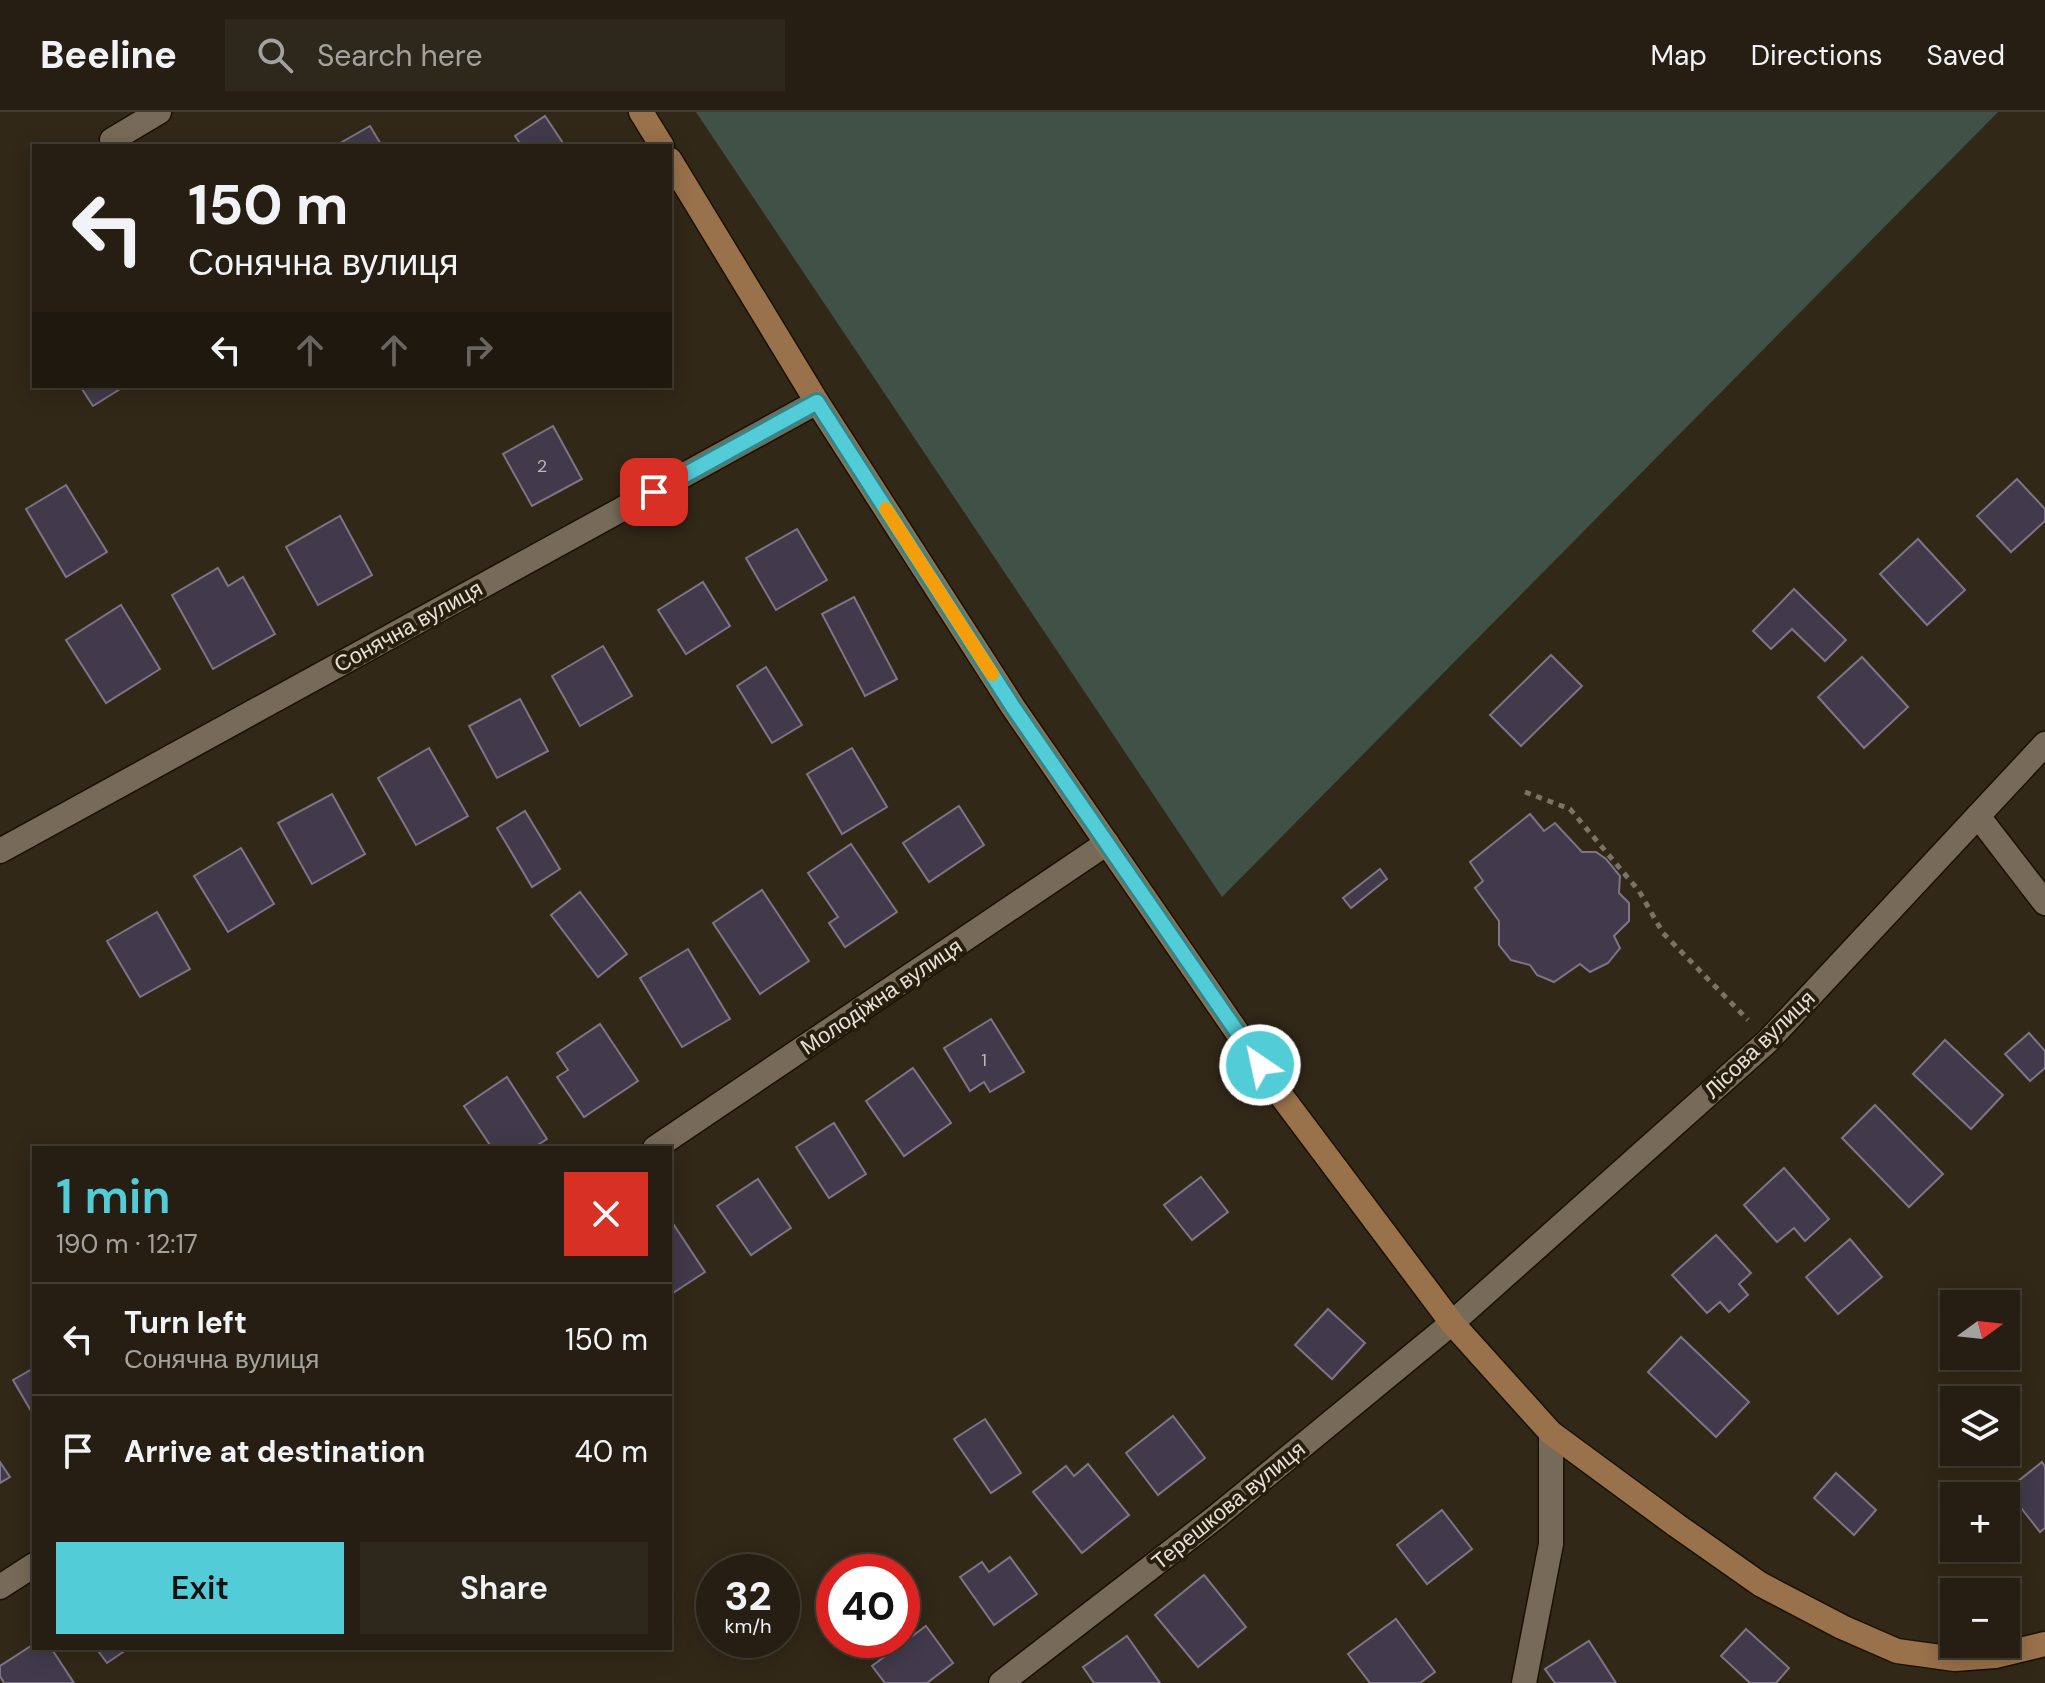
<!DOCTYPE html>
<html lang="en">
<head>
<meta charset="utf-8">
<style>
	:root { --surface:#261e12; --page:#2e271b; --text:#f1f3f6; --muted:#a4a29f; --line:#423c32; --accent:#52ccd6 }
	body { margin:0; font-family:"DM Sans",sans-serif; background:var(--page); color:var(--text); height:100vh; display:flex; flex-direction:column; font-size:30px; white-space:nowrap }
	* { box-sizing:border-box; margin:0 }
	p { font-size:26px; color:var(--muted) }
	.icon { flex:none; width:44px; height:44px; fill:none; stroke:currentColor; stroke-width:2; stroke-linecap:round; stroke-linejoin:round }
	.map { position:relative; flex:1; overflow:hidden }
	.details { position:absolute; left:32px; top:1034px; width:640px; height:504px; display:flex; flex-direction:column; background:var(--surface); border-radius:0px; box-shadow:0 4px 20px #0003,0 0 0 2px var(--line) }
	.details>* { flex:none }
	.guide { position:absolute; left:32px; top:32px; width:640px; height:244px; border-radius:0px; box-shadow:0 4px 20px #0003,0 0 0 2px var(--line); background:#261e12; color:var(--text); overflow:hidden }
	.needle { width:52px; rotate:75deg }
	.tools { position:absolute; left:1940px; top:1178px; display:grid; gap:16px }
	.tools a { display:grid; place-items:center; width:80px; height:80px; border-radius:0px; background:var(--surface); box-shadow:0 4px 20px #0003,0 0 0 2px var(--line); font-size:40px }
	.speed { position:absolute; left:696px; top:1442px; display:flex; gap:16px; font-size:40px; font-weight:700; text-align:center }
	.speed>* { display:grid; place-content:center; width:104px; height:104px; border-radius:50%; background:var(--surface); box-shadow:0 4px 20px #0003,0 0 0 2px var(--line); line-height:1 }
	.speed small { font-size:20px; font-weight:400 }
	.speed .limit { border:12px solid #d22; background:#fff; color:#111 }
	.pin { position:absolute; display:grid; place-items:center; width:68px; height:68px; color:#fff; margin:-34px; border-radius:16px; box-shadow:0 4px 12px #0006 }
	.me { position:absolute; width:88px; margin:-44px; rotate:326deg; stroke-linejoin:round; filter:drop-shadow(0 0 6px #0008) }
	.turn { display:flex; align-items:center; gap:28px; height:168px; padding:0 24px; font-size:36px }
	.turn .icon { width:104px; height:104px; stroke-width:2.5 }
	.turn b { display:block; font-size:56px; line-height:68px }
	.lanes { display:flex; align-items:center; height:76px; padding:0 24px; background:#0003; justify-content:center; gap:40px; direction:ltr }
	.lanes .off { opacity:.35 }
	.round { display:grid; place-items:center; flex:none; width:84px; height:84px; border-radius:0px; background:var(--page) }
	.overview { display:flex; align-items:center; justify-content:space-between; height:136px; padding:0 24px }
	h1 { font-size:48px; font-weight:600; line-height:60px; color:var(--accent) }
	.button { display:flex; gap:16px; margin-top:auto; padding:16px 24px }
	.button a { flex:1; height:92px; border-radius:0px; background:var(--accent); color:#111; font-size:32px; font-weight:600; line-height:92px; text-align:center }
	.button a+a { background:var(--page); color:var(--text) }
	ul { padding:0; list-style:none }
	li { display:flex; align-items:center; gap:24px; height:112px; padding:0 24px; border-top:2px solid var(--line) }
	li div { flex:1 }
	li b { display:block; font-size:30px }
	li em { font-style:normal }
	header { display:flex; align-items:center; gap:48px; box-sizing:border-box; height:112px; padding:0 40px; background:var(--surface); border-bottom:2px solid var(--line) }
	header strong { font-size:38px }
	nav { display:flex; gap:44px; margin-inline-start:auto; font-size:28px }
	.search { width:560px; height:72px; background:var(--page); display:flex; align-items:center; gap:20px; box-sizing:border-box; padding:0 28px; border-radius:0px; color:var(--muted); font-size:30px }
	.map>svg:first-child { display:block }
	.green { fill:#405248 }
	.building { fill:#423a4b; stroke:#7d7487; stroke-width:2 }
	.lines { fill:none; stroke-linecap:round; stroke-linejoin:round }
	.street-casing { stroke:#1a1103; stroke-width:27 }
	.secondary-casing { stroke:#1a1103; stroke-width:27 }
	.path { stroke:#7c7366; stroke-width:5; stroke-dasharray:6 6; stroke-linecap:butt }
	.street { stroke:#766a58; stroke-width:24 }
	.secondary { stroke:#99714b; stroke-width:24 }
	.route-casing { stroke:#35858b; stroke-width:20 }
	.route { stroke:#52ccd6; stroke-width:14 }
	.slow { stroke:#f59e0b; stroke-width:14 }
	.labels { text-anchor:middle; stroke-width:8; stroke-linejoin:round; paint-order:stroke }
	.number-label { font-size:18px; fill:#beb6b3 }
	.street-label { font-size:22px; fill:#e7e0d6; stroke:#281e0e }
</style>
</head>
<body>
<header>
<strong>Beeline</strong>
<div class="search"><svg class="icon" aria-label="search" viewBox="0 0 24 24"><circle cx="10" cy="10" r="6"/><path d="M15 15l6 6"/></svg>Search here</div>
<nav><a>Map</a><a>Directions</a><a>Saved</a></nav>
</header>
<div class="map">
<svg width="2045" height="1571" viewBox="0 0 2045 1571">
	<rect width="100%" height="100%" fill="#322818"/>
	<!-- green -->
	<path class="green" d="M696,0H1998L1222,785Z"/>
	<!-- building -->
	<g class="building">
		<path d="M545,4L565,34H522L515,24Z"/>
		<path d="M370,14L382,34H335Z"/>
		<path d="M80,274H125L93,294Z"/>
		<path d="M553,314L582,367L532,394L503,342Z"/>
		<path d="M2017,367L2045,397V409L2011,440L1977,404Z"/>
		<path d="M66,373L107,440L66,465L26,397Z"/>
		<path d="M340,404L372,463L318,493L286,435Z"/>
		<path d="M797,417L827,468L776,498L746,446Z"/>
		<path d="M1918,427L1965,478L1927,513L1880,462Z"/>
		<path d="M218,456L228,474L243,465L275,522L213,557L172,483Z"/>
		<path d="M703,470L730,514L686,542L658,498Z"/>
		<path d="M1794,477L1846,528L1825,549L1792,517L1771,537L1753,519Z"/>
		<path d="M854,485L897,567L865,584L822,502Z"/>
		<path d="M121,493L160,557L106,591L66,528Z"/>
		<path d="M603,534L632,584L580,614L552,564Z"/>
		<path d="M1551,543L1582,574L1521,634L1490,603Z"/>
		<path d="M1862,545L1908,595L1864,636L1818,585Z"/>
		<path d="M766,555L802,613L772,631L737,574Z"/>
		<path d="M520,587L548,639L497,666L469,614Z"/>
		<path d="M429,636L468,704L416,733L378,666Z"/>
		<path d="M852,636L887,695L842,722L807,662Z"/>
		<path d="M332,682L365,742L312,772L278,711Z"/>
		<path d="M959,694L984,733L929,770L903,731Z"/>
		<path d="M525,699L560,757L532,775L497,716Z"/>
		<path d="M1530,702L1544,719L1555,711L1582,740H1596L1606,747L1620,764L1619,781L1629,791V809L1614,824L1620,836L1608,851L1590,860L1580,852L1554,870L1537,863L1530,853L1511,848L1499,833V809L1475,776L1483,769L1470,750Z"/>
		<path d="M851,732L897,800L845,835L829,811L838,805L808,761Z"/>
		<path d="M241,736L274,792L228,820L194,764Z"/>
		<path d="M1380,757L1387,767L1351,796L1343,786Z"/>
		<path d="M762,778L809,849L760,882L713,811Z"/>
		<path d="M580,780L627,842L598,865L551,803Z"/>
		<path d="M157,800L190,857L140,885L107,829Z"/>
		<path d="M688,837L730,907L682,935L640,866Z"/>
		<path d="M991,907L1024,960L990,980L984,970L970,979L944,936Z"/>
		<path d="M600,912L638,969L584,1005L557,965L568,958L557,941Z"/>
		<path d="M2029,921L2045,939V956L2030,969L2005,942Z"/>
		<path d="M1945,928L2003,983L1971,1017L1913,962Z"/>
		<path d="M913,956L951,1011L904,1044L866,989Z"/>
		<path d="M507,965L547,1027L533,1036H492L464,994Z"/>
		<path d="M1875,993L1943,1062L1909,1095L1842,1026Z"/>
		<path d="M834,1011L866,1062L829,1086L796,1035Z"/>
		<path d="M1784,1056L1829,1107L1805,1129L1794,1116L1777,1130L1744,1093Z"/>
		<path d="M1201,1065L1228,1100L1192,1128L1164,1093Z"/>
		<path d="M758,1067L791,1116L751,1143L717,1094Z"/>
		<path d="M670,1107L705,1160L670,1183Z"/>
		<path d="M1716,1123L1751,1161L1739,1172L1748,1183L1729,1200L1720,1190L1707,1201L1672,1163Z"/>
		<path d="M1850,1127L1882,1165L1838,1202L1806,1165Z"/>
		<path d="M1328,1197L1365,1231L1332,1267L1295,1233Z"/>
		<path d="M1681,1225L1749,1290L1716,1325L1648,1260Z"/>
		<path d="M34,1256V1304L13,1268Z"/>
		<path d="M1173,1304L1205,1346L1158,1383L1126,1341Z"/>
		<path d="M985,1307L1021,1361L991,1381L954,1327Z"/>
		<path d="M0,1350L10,1365L0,1371Z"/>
		<path d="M2042,1350L2045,1355V1416L2040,1420L2007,1378Z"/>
		<path d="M1088,1352L1129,1403L1082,1441L1033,1380L1066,1354L1074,1364Z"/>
		<path d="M1836,1361L1876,1398L1854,1423L1814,1386Z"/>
		<path d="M1442,1398L1472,1437L1427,1472L1397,1433Z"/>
		<path d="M1010,1445L1037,1482L994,1513L960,1465L982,1450L989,1460Z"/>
		<path d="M1204,1463L1246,1515L1198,1555L1155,1503Z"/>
		<path d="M1396,1507L1435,1560L1420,1571H1370L1348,1542Z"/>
		<path d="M926,1514L953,1551L927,1571H885L872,1554Z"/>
		<path d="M1746,1517L1789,1556L1776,1571H1750L1721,1544Z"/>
		<path d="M1127,1524L1160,1571H1094L1083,1555Z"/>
		<path d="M1589,1529L1616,1571H1555L1545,1557Z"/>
		<path d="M34,1532V1536H51L74,1571H4L0,1564V1554Z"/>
		<path d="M96,1536H129L107,1551Z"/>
	</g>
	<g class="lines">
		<!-- street casing -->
		<g class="street-casing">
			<g id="street">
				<path d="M112,28L159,0"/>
				<path d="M1978,704L2045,791"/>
				<path d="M0,739L817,290"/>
				<path d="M655,1036L1107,731"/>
				<path d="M0,1475L34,1453"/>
				<path d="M1001,1571L1216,1405L1452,1211L1768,929L2045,632"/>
				<path d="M1524,1571L1551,1432V1321"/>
			</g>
		</g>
		<!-- secondary casing -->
		<g class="secondary-casing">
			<g id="secondary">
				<path d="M641,0L662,34"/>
				<path d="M670,48L817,290L1013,595L1277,978L1452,1211L1551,1321L1676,1413L1760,1472L1842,1515L1897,1539L1955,1547L1995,1544L2045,1532"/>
			</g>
		</g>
		<!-- path -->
		<path class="path" d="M1525,680L1570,697L1639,779L1663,821L1748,908"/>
		<!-- street -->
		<use href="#street" class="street"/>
		<!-- secondary -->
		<use href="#secondary" class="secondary"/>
	</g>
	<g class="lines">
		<!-- route casing -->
		<g class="route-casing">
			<path id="route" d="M654,380L817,290L1013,595L1260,953"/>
		</g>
		<!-- route -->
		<use href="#route" class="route"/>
		<!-- slow -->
		<path class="slow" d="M886,397L992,562"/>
	</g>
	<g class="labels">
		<!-- number labels -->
		<g class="number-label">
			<text x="542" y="360">2</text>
			<text x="984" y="954">1</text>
		</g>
		<!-- street labels -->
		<g class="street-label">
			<text transform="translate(408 514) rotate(-29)" y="8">Сонячна вулиця</text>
			<text transform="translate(881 884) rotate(-34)" y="8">Молодіжна вулиця</text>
			<text transform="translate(1759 932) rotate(-44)" y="8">Лісова вулиця</text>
			<text transform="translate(1228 1393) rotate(-39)" y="8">Терешкова вулиця</text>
		</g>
	</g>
</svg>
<div class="tools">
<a><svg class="needle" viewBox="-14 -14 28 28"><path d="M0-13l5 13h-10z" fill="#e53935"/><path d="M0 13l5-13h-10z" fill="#a4a29f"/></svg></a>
<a><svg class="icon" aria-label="layers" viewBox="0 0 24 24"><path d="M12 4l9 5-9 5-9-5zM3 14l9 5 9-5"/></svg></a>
<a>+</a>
<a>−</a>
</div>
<div class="speed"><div>32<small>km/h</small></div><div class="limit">40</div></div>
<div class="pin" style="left:654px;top:380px;background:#d93025"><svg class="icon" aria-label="arrive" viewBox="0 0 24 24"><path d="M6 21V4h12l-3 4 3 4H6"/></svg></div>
<svg class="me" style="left:1260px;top:953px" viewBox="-20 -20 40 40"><circle r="17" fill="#52ccd6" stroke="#fff" stroke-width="3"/><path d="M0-11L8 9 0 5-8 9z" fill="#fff"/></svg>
<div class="guide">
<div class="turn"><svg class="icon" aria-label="left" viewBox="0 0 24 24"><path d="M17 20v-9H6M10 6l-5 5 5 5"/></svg><div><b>150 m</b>Сонячна вулиця</div></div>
<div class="lanes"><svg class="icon" aria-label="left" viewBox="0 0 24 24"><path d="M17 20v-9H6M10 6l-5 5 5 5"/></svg><svg class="icon off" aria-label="ahead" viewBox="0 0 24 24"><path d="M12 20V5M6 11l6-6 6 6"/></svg><svg class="icon off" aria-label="ahead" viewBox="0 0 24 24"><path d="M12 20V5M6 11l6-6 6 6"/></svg><svg class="icon off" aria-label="right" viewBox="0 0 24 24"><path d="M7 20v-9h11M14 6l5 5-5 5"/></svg></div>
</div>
<section class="details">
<div class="overview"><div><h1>1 min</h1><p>190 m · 12:17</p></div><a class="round" style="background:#d93025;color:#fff"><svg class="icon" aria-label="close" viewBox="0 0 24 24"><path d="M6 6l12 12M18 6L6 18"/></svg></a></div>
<ul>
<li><svg class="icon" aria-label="left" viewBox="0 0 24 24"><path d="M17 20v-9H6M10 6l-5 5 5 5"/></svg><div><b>Turn left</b><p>Сонячна вулиця</p></div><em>150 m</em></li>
<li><svg class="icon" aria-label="arrive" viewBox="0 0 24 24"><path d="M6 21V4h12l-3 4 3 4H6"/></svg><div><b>Arrive at destination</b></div><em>40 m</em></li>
</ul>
<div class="button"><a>Exit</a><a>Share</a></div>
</section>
</div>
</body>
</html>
